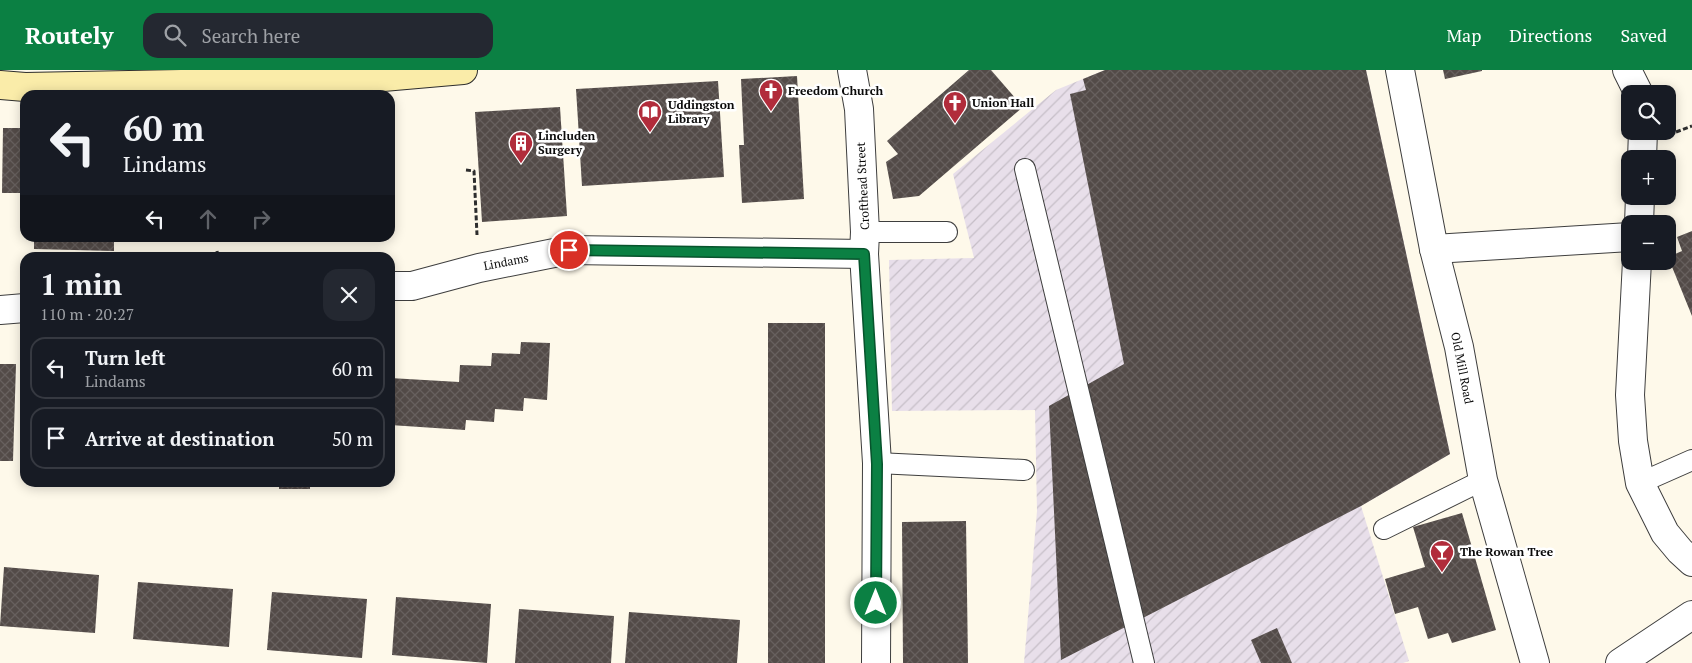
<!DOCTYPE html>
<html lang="en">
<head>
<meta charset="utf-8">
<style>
	:root { --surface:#171b24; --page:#242831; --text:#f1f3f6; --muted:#9ea1a6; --line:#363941; --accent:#0b8043 }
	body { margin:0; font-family:"PT Serif",serif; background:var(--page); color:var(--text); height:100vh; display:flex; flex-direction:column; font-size:19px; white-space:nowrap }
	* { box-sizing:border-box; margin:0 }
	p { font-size:16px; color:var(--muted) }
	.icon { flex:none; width:28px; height:28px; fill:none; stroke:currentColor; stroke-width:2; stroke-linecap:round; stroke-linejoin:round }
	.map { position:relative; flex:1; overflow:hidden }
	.panel { position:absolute; left:20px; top:182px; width:375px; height:235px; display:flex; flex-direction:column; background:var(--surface); border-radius:15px; box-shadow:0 2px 12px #0003 }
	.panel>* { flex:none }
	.hud { position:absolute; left:20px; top:20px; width:375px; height:152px; border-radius:15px; box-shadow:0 2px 12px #0003; background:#171b24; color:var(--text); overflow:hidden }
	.tools { position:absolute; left:1621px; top:15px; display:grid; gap:10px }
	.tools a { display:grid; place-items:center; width:55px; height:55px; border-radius:10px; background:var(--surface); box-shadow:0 2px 12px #0003; font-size:25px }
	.pin { position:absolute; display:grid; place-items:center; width:42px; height:42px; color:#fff; margin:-21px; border:2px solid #fff; border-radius:50%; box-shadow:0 1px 5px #0007 }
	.me { position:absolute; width:55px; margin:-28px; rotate:0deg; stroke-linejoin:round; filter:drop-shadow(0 0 4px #0008) }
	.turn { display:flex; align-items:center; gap:18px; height:105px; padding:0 20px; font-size:22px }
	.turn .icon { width:65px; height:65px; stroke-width:2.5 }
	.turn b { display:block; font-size:35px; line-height:42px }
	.lanes { display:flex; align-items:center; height:48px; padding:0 20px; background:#0003; justify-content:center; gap:25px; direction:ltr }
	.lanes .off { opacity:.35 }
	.round { display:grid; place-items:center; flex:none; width:52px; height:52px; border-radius:15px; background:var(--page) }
	.summary { display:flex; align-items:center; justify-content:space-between; height:85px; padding:0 20px }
	h1 { font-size:30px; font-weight:600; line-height:38px }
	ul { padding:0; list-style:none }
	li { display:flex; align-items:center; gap:15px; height:62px; margin:0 10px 8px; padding:0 10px; border:2px solid var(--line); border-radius:15px }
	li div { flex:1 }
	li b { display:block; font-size:19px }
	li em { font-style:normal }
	header { display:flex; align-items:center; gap:30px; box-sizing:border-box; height:70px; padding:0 25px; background:var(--accent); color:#fff }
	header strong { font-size:24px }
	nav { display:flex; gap:28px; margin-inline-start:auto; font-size:18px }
	.search { width:350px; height:45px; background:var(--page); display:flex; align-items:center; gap:12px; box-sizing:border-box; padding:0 18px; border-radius:15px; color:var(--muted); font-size:19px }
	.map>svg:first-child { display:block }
	.industrial { fill:url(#industrial-furrows) }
	.building { fill:url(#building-cross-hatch) }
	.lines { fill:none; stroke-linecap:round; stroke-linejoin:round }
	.lane-casing { stroke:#3e3e3e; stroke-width:22 }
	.street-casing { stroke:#3e3e3e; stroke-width:30 }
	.secondary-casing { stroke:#2d2d2d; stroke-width:30 }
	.path { stroke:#2d2d2d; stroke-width:3; stroke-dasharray:5 2.5; stroke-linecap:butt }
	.lane { stroke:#fff; stroke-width:20 }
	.street { stroke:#fff; stroke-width:28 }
	.secondary { stroke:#faeca9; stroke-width:28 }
	.route-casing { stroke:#07532c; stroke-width:12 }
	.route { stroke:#0b8043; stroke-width:9 }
	.labels { text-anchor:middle; stroke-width:5; stroke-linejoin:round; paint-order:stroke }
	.poi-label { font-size:12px; font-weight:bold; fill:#0b0b0b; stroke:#fff; text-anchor:start }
	.street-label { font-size:12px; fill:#0b0b0b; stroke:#fff }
</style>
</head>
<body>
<header>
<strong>Routely</strong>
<div class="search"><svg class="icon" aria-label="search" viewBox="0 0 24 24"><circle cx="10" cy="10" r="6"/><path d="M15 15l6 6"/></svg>Search here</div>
<nav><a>Map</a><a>Directions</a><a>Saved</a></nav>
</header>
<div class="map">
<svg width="1692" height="593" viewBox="0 0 1692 593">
	<defs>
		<pattern id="industrial-furrows" width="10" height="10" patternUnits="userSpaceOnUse" patternTransform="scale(1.25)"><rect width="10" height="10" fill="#e8dfea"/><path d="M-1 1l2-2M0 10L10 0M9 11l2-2" fill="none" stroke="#c6bec7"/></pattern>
		<pattern id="building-cross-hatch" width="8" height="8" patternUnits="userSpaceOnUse" patternTransform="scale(1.25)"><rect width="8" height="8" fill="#534b48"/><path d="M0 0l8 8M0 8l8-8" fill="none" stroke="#67605e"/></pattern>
	</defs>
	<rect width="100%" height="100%" fill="#fef9ea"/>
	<!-- industrial -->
	<path class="industrial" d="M1105,0H1366L1450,384L1361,436L1409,591L1403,593H1024L1037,441L1035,340L892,341L889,190L974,188L953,104L1056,20Z"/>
	<!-- building -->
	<g class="building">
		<path d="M969,0H991L1023,37L919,126L893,129L886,92L898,84L887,71Z"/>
		<path d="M1105,0H1366L1450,384L1361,436L1061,590L1049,336L1124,294L1070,24L1086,20L1083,9Z"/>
		<path d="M1443,0H1482V1L1445,9Z"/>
		<path d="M797,6L804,129L742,133L739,75H744L741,9Z"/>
		<path d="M718,11L724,107L582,116L576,19Z"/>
		<path d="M560,37L567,146L482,152L475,42Z"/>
		<path d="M3,58H25V123H2Z"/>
		<path d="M1692,161V246L1668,187L1682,181L1677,167Z"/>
		<path d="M34,168H121V172H114V181L34,179Z"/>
		<rect x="768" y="253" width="57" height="340"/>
		<path d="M521,272L550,273L547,330L524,328L523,341L495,339L494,352L466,350L465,360L390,355V308L459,312L460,295L491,296L492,283L520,284Z"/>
		<path d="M0,294H16L13,391H0Z"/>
		<rect x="279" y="412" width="31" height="7"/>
		<path d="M1462,443L1496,560L1452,573L1448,563L1428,569L1418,537L1395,544L1385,509L1425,497L1413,457Z"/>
		<path d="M966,451L968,593H903L902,452Z"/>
		<path d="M4,497L99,505L95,563L0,556Z"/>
		<path d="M138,512L233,519L229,577L133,569Z"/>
		<path d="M272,522L367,529L362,588L267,580Z"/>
		<path d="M396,527L491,534L487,593L392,585Z"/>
		<path d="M519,539L614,546L611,593H515Z"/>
		<path d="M629,542L740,550L737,593H625Z"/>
		<path d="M1277,558L1292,593H1261L1251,570Z"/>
	</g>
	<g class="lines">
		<!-- lane casing -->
		<g class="lane-casing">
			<g id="lane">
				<path d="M1025,99L1144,593"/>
				<path d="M865,162H947"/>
				<path d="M877,393L1024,400"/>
				<path d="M1640,413L1692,390"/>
				<path d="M1384,459L1483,410"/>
			</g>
		</g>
		<!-- street casing -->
		<g class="street-casing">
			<g id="street">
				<path d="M852,0L859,39L865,162L864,184L877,393L876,593"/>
				<path d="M1400,0L1434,179L1459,277L1483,410L1535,593"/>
				<path d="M1627,0L1639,24"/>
				<path d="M1642,89L1643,61"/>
				<path d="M1639,154L1640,126"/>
				<path d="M1434,179L1630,167"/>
				<path d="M1637,191L1630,325L1633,371L1640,413L1665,463L1680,481L1692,492"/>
				<path d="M390,216H412L479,198L569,180L864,184"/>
				<path d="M0,240L25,238"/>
				<path d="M1620,593L1692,545"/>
			</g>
		</g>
		<!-- secondary casing -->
		<g class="secondary-casing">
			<path id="secondary" d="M0,15L25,17L337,11L463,0"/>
		</g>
		<!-- path -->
		<g class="path">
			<path d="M1676,62L1692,56"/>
			<path d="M466,100L474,101L477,165"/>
			<path d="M217,181L218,188"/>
		</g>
		<!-- lane -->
		<use href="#lane" class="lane"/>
		<!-- street -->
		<use href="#street" class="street"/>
		<!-- secondary -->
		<use href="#secondary" class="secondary"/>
	</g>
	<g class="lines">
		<!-- route casing -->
		<g class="route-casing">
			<path id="route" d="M569,180L864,184L877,394L876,533"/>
		</g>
		<!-- route -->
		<use href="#route" class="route"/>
	</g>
	<!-- icons -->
	<defs>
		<g id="church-pin" transform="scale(1.25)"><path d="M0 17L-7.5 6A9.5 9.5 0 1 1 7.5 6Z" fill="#b12c3b" stroke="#fff"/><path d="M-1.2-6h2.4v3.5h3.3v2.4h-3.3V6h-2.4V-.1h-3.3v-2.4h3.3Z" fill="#fff"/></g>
		<g id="library-pin" transform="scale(1.25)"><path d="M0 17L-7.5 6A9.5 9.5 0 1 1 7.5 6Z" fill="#b12c3b" stroke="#fff"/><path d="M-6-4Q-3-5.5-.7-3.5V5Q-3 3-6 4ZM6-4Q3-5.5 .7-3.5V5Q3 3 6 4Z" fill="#fff"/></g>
		<g id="building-pin" transform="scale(1.25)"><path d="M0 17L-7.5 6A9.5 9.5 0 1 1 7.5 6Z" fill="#b12c3b" stroke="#fff"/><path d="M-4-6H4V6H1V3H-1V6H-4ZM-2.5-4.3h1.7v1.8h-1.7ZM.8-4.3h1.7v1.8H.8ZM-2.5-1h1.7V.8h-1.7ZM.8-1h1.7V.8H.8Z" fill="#fff"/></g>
		<g id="bar-pin" transform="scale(1.25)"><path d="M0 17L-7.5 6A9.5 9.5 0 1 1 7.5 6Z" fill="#b12c3b" stroke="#fff"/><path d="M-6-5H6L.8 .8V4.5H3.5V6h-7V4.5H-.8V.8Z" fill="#fff"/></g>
	</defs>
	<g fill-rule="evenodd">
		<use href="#church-pin" x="771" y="21"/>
		<use href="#church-pin" x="955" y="33"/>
		<use href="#library-pin" x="650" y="42"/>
		<use href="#building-pin" x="521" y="73"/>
		<use href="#bar-pin" x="1442" y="482"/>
	</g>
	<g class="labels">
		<!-- poi labels -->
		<g class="poi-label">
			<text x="788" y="25">Freedom Church</text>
			<text x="972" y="37">Union Hall</text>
			<text x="668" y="39">Uddingston<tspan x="668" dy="14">Library</tspan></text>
			<text x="538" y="70">Lincluden<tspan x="538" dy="14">Surgery</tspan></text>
			<text x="1460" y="486">The Rowan Tree</text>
		</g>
		<!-- street labels -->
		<g class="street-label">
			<text transform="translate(863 116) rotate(-93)" y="4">Crofthead Street</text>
			<text transform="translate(506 192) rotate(-11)" y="4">Lindams</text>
			<text transform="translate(1462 298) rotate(79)" y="4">Old Mill Road</text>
		</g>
	</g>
</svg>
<div class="tools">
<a><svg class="icon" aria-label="search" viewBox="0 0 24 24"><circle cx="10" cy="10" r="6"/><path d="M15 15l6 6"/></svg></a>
<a>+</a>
<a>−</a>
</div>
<div class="pin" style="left:569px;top:180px;background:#d93025"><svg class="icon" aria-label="arrive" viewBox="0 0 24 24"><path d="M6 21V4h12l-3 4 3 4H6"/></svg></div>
<svg class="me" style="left:876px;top:533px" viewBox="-20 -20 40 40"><circle r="17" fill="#0b8043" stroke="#fff" stroke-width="3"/><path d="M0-11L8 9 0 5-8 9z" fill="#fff"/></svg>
<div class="hud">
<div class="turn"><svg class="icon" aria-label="left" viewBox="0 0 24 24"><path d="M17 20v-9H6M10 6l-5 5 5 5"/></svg><div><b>60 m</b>Lindams</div></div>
<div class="lanes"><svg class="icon" aria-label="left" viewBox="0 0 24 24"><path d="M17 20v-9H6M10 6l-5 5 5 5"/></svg><svg class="icon off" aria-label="ahead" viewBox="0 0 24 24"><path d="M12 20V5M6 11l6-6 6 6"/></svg><svg class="icon off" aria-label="right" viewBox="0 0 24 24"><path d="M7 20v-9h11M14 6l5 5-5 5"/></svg></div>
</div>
<section class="panel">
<div class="summary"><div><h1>1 min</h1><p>110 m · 20:27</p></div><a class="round"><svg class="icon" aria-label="close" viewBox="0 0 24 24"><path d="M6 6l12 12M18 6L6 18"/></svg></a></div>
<ul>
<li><svg class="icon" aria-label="left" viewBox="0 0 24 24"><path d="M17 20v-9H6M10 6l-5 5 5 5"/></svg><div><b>Turn left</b><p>Lindams</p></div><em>60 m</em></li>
<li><svg class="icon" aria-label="arrive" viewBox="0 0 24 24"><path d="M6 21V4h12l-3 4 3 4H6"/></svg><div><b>Arrive at destination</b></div><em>50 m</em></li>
</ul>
</section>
</div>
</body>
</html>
